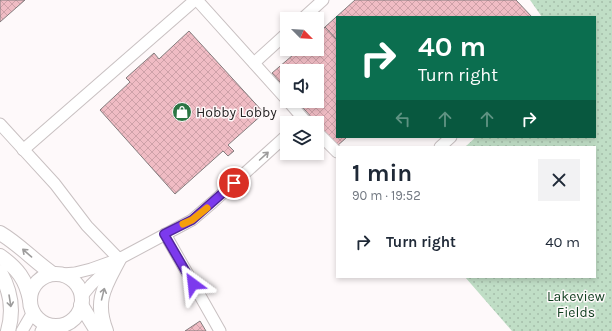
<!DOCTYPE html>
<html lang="en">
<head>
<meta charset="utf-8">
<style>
	:root { --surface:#fff; --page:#f2f2f3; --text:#1f2937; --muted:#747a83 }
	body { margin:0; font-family:Karla,sans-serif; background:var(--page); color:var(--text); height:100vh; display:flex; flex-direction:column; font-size:15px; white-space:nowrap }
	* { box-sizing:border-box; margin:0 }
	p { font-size:13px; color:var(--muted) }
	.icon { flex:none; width:22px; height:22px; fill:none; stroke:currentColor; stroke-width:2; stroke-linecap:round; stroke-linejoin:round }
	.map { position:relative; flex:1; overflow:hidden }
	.details { position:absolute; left:336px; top:146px; width:260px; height:132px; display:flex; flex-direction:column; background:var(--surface); border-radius:0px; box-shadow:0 2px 6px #0003 }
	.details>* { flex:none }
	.banner { position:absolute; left:336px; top:16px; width:260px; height:122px; border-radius:0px; box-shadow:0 2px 6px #0003; background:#0b6e4f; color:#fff; overflow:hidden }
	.needle { width:26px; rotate:114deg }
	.fabs { position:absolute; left:280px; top:12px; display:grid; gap:8px }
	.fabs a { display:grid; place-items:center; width:44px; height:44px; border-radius:0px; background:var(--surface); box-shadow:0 2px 6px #0003; font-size:20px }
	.pin { position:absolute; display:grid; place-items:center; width:34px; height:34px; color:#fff; margin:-17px; border:2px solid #fff; border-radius:50%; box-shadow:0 1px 4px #0007 }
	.me { position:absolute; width:44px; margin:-22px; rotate:330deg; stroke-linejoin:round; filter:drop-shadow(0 0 3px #0008) }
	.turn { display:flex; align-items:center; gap:14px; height:84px; padding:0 16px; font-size:18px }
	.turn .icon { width:52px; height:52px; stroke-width:2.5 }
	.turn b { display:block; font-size:28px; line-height:34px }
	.lanes { display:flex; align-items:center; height:38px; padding:0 16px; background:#0003; justify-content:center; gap:20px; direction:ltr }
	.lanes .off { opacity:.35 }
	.round { display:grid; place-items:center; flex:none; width:42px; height:42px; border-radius:0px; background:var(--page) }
	.summary { display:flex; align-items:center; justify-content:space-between; height:68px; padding:0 16px }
	h1 { font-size:24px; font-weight:700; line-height:30px }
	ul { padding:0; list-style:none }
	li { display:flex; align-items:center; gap:12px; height:56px; padding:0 16px }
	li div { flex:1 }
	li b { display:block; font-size:15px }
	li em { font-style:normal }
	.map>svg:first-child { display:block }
	.park { fill:url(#park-dots) }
	.building { fill:url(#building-cross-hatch); stroke:#847d7e }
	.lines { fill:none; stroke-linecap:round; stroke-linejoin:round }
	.minor-casing { stroke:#c9c1c2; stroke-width:13 }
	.major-casing { stroke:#c9c1c2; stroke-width:16 }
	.minor { stroke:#fff; stroke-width:11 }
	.major { stroke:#fff; stroke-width:14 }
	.oneway { stroke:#9d9c9c }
	.route-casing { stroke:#51269a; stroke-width:10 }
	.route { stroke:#7c3aed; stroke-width:7 }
	.slow { stroke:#f59e0b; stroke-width:7 }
	.labels { text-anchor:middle; stroke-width:3; stroke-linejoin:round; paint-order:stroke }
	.poi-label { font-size:14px; fill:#262324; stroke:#fef9fa; text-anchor:start }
	.park-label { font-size:14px; fill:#103e1f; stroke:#fef9fa }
</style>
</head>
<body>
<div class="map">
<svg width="612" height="331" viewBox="0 0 612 331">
	<defs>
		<pattern id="park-dots" width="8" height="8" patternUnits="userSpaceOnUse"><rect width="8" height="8" fill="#c0dec6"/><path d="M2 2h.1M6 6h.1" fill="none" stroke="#a5beaa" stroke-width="1.8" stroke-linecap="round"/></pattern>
		<pattern id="building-cross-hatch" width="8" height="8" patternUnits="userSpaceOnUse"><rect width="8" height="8" fill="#f0bcc4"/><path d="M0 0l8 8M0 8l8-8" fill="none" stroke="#cea1a8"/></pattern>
	</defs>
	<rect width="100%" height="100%" fill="#fef9fa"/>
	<!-- park -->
	<path class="park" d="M530,0H612V331H512L465,277H595V147H465L476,137H595V17H542Z"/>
	<!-- building -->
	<g class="building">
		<path d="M0,0H25L0,22Z"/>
		<path d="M355,0H516L532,17H337V40L325,27Z"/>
		<path d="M325,27L337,40V137H345L346,138L337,146L297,101H317V71H287V90L272,73L300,49H317V34Z"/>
		<path d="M189,31L264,113L228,145L234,151L228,156L223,151L175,194L100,110L130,82L126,78L154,53L159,59Z"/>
		<path d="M200,321L206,331H185Z"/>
	</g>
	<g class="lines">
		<!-- minor casing -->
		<g class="minor-casing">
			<g id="minor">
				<path d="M197,0L287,100"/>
				<path d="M302,19L323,0"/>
				<path d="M254,63L287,33"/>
				<path d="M288,101L307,123"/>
				<path d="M0,124L55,184L87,226L119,259"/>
				<path d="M317,132L337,152"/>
				<path d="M440,147L451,137"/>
				<path d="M23,150L195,0"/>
				<path d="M165,234L220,331"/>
				<path d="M63,274L75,273L91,269L119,259L192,220L213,202L287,135"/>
				<path d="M82,296L91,285L115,262"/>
				<path d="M22,331L33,312"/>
				<path d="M41,331L55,326"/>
			</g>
		</g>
		<!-- major casing -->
		<g class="major-casing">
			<g id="major">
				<path d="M0,233C19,244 34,261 53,274"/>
				<path d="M0,256C17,268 26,279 30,300"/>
				<path d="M0,272C11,291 14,310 8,331"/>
				<circle cx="56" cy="300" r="26"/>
				<path d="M81,305L97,331"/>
				<path d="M106,331C94,300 105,286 119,259"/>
			</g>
		</g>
		<!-- minor -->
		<use href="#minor" class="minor"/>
		<!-- major -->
		<use href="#major" class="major"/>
	</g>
	<!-- one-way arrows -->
	<defs><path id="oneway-shaft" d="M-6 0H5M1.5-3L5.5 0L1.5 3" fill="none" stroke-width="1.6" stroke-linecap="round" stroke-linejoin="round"/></defs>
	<g class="oneway">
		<use href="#oneway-shaft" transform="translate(264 156) rotate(-42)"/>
		<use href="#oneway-shaft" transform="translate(27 253) rotate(-139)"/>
		<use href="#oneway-shaft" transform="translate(103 294) rotate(-76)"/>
		<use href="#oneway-shaft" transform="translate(10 301) rotate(81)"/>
	</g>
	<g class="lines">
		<!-- route casing -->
		<g class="route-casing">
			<path id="route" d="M193,284L164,234L192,220L234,183"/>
		</g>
		<!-- route -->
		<use href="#route" class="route"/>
		<!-- slow -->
		<path class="slow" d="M183,224L192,220L207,208"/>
	</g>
	<!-- icons -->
	<defs>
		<g id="shop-disc" transform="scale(1)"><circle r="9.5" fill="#2b7543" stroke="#fef9fa"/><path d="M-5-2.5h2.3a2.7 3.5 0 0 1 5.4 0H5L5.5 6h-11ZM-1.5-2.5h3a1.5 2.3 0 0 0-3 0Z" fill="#fff"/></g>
	</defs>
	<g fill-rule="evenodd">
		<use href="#shop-disc" x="182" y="112"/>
	</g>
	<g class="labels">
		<!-- poi labels -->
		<g class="poi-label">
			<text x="196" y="117">Hobby Lobby</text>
		</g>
		<!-- park labels -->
		<g class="park-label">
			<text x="576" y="301">Lakeview<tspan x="576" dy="16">Fields</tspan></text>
		</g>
	</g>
</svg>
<div class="fabs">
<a><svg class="needle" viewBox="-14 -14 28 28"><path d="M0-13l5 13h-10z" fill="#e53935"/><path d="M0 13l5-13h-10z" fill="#747a83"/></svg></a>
<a><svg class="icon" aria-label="sound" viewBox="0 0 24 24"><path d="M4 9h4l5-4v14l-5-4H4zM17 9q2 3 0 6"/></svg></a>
<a><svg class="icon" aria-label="layers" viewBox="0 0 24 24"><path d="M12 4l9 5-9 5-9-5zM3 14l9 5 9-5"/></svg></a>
</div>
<div class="pin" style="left:234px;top:183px;background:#d93025"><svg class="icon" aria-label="arrive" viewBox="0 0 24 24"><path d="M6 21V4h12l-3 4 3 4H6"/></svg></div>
<svg class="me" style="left:193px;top:284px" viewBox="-20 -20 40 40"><path d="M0-17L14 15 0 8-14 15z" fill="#7c3aed" stroke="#fff" stroke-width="4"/></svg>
<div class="banner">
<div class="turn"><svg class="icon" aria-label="right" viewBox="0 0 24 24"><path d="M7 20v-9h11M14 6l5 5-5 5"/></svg><div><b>40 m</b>Turn right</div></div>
<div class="lanes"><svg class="icon off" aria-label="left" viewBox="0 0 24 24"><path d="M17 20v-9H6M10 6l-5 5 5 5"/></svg><svg class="icon off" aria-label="ahead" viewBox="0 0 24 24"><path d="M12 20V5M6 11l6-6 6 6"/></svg><svg class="icon off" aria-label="ahead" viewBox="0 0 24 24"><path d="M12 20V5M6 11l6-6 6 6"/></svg><svg class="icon" aria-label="right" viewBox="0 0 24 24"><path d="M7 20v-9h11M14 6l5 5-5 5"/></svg></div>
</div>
<section class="details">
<div class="summary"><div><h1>1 min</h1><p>90 m · 19:52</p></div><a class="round"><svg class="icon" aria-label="close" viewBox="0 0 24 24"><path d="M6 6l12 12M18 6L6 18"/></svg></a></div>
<ul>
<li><svg class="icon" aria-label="right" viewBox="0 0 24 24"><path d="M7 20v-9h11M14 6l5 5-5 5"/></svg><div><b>Turn right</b></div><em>40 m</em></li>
</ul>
</section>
</div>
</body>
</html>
